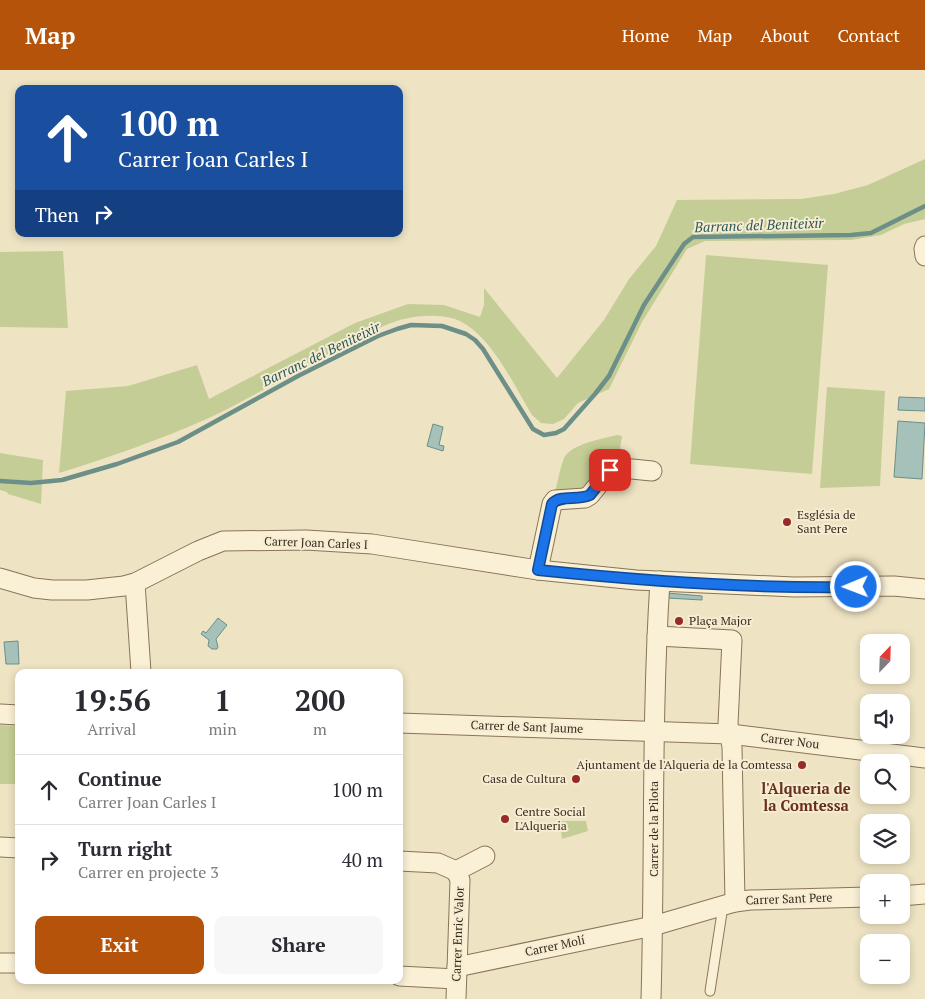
<!DOCTYPE html>
<html lang="en">
<head>
<meta charset="utf-8">
<style>
	:root { --surface:#fff; --page:#f7f7f7; --text:#2b2b33; --muted:#7c7c81; --line:#e1e1e2; --accent:#b45309 }
	body { margin:0; font-family:"PT Serif",serif; background:var(--page); color:var(--text); height:100vh; display:flex; flex-direction:column; font-size:19px; white-space:nowrap }
	* { box-sizing:border-box; margin:0 }
	p { font-size:16px; color:var(--muted) }
	.icon { flex:none; width:28px; height:28px; fill:none; stroke:currentColor; stroke-width:2; stroke-linecap:round; stroke-linejoin:round }
	.map { position:relative; flex:1; overflow:hidden }
	.sheet { position:absolute; left:15px; top:599px; width:388px; height:315px; display:flex; flex-direction:column; background:var(--surface); border-radius:10px; box-shadow:0 2px 8px #0003 }
	.sheet>* { flex:none }
	.top-card { position:absolute; left:15px; top:15px; width:388px; height:152px; border-radius:10px; box-shadow:0 2px 8px #0003; background:#1a4fa0; color:#fff; overflow:hidden }
	.needle { width:32px; rotate:23deg }
	.fabs { position:absolute; left:860px; top:564px; display:grid; gap:10px }
	.fabs a { display:grid; place-items:center; width:50px; height:50px; border-radius:10px; background:var(--surface); box-shadow:0 2px 8px #0003; font-size:25px }
	.pin { position:absolute; display:grid; place-items:center; width:42px; height:42px; color:#fff; margin:-21px; border-radius:10px; box-shadow:0 2px 8px #0006 }
	.me { position:absolute; width:55px; margin:-28px; rotate:269deg; stroke-linejoin:round; filter:drop-shadow(0 0 4px #0008) }
	.turn { display:flex; align-items:center; gap:18px; height:105px; padding:0 20px; font-size:22px }
	.turn .icon { width:65px; height:65px; stroke-width:2.5 }
	.turn b { display:block; font-size:35px; line-height:42px }
	.then { display:flex; align-items:center; height:48px; padding:0 20px; background:#0003; gap:10px; font-size:19px }
	.eta { display:flex; justify-content:space-evenly; align-items:center; height:85px; text-align:center }
	.eta b { font-size:30px; font-weight:800; line-height:35px }
	.primary-button { display:flex; gap:10px; margin-top:auto; padding:10px 20px }
	.primary-button a { flex:1; height:58px; border-radius:10px; background:var(--accent); color:#fff; font-size:20px; font-weight:800; line-height:58px; text-align:center }
	.primary-button a+a { background:var(--page); color:var(--text) }
	ul { padding:0; list-style:none }
	li { display:flex; align-items:center; gap:15px; height:70px; padding:0 20px; border-top:1px solid var(--line) }
	li div { flex:1 }
	li b { display:block; font-size:19px }
	li em { font-style:normal }
	header { display:flex; align-items:center; gap:30px; box-sizing:border-box; height:70px; padding:0 25px; background:var(--accent); color:#fff }
	header strong { font-size:24px }
	nav { display:flex; gap:28px; margin-inline-start:auto; font-size:18px }
	.map>svg:first-child { display:block }
	.green { fill:#c5cd96 }
	.water { fill:#a5c1ba; stroke:#6c8f88 }
	.lines { fill:none; stroke-linecap:round; stroke-linejoin:round }
	.stream { stroke:#6c8f88; stroke-width:4.5 }
	.lane-casing { stroke:#897459; stroke-width:11 }
	.street-casing { stroke:#897459; stroke-width:21 }
	.lane { stroke:#f9f0d6; stroke-width:9 }
	.street { stroke:#f9f0d6; stroke-width:19 }
	.route-casing { stroke:#114b97; stroke-width:12 }
	.route { stroke:#1a73e8; stroke-width:9 }
	.poi-dot { fill:#982b29; stroke:#f6ecd2; stroke-width:2 }
	.labels { text-anchor:middle; stroke-width:4; stroke-linejoin:round; paint-order:stroke }
	.poi-label { font-size:12px; fill:#382b1e; stroke:#f6ecd2; text-anchor:start }
	.street-label { font-size:12px; fill:#382b1e; stroke:#f6ecd2 }
	.water-label { font-size:14px; font-style:italic; fill:#2d5857; stroke:#f6ecd2 }
	.quarter-label { font-size:15px; font-weight:bold; fill:#662e1d; stroke:#f6ecd2 }
</style>
</head>
<body>
<header>
<strong>Map</strong>
<nav><a>Home</a><a>Map</a><a>About</a><a>Contact</a></nav>
</header>
<div class="map">
<svg width="925" height="929" viewBox="0 0 925 929">
	<rect width="100%" height="100%" fill="#eee3c3"/>
	<!-- green -->
	<g class="green">
		<path d="M925,89V149L904,154L881,165L851,170L705,171L687,179L642,252L609,319L578,333L564,349L553,354L541,353L532,345C513,314 490,262 455,249C442,245 422,245 409,248C389,251 368,264 350,273C302,297 257,325 209,348C159,370 111,387 59,403L66,321L128,316L197,295L209,329L355,253L408,234L444,235L480,247L484,235V218L557,308L604,250L629,209L656,176L677,130L801,129L834,124L868,115Z"/>
		<path d="M63,181L68,258L0,257V182Z"/>
		<path d="M706,185L828,195L812,404L690,394Z"/>
		<path d="M827,317L885,321L880,416L820,418Z"/>
		<path d="M617,365L622,366L619,385L606,397L587,421L555,422C558,411 560,398 564,388C571,374 602,369 617,365Z"/>
		<path d="M0,383L43,390L41,434L8,424L7,422L0,420Z"/>
		<path d="M0,655L19,656V714H0Z"/>
		<path d="M560,751H586L588,761L562,769Z"/>
	</g>
	<!-- water -->
	<g class="water">
		<path d="M899,327L925,328V341L898,340Z"/>
		<path d="M898,351L925,353L922,409L894,407Z"/>
		<path d="M433,354L443,357L439,375L444,376L443,381L427,376Z"/>
		<path d="M667,523L702,526V530L667,528Z"/>
		<path d="M218,548L227,555L216,569L218,577L217,579H212L208,576L209,570L201,564L203,561L206,563Z"/>
		<path d="M18,571L19,594H6L4,572Z"/>
	</g>
	<g class="lines">
		<!-- stream -->
		<path class="stream" d="M0,411L31,413L62,410L117,394L178,372L298,306L378,266L397,259L411,255L442,256L466,264L475,270L483,279L533,359L544,365L556,363L564,359L595,324L609,306L644,235L684,174L693,167L851,165L871,163L925,136"/>
		<!-- lane casing -->
		<g class="lane-casing">
			<path id="lane" d="M710,921L723,836"/>
		</g>
		<!-- street casing -->
		<g class="street-casing">
			<g id="street">
				<path d="M925,176L924,179L925,186"/>
				<path d="M538,500L552,434L555,430L585,428L590,425L610,400L622,398L652,401"/>
				<path d="M0,508L34,518L52,520H87L124,516L135,513L198,481L223,471L306,470L372,474L538,500L636,510L794,517L894,516L925,519"/>
				<path d="M135,513L141,602"/>
				<path d="M657,566L732,570L728,654L732,677L735,832"/>
				<path d="M0,644L19,645"/>
				<path d="M399,653L730,664L925,688"/>
				<path d="M0,777L19,778"/>
				<path d="M399,791L438,793L456,801"/>
				<path d="M456,801L460,810L456,929"/>
				<path d="M456,801L485,786"/>
				<path d="M901,826L925,824"/>
				<path d="M0,893H19"/>
				<path d="M457,897L653,856L735,832L750,830L869,827"/>
				<path d="M399,906L456,909"/>
				<path d="M651,929C655,790 651,650 660,511"/>
			</g>
		</g>
		<!-- lane -->
		<use href="#lane" class="lane"/>
		<!-- street -->
		<use href="#street" class="street"/>
	</g>
	<g class="lines">
		<!-- route casing -->
		<g class="route-casing">
			<path id="route" d="M610,400L590,425C578,431 560,424 552,434L538,500C644,511 750,519 856,517"/>
		</g>
		<!-- route -->
		<use href="#route" class="route"/>
	</g>
	<!-- markers -->
	<g class="poi-dot">
		<circle cx="787" cy="452" r="5"/>
		<circle cx="679" cy="551" r="5"/>
		<circle cx="802" cy="695" r="5"/>
		<circle cx="576" cy="709" r="5"/>
		<circle cx="505" cy="749" r="5"/>
	</g>
	<g class="labels">
		<!-- poi labels -->
		<g class="poi-label">
			<text x="797" y="449">Església de<tspan x="797" dy="14">Sant Pere</tspan></text>
			<text x="689" y="555">Plaça Major</text>
			<text x="792" y="699" text-anchor="end">Ajuntament de l'Alqueria de la Comtessa</text>
			<text x="566" y="713" text-anchor="end">Casa de Cultura</text>
			<text x="515" y="746">Centre Social<tspan x="515" dy="14">L'Alqueria</tspan></text>
		</g>
		<!-- street labels -->
		<g class="street-label">
			<text transform="translate(316 473) rotate(2)" y="4">Carrer Joan Carles I</text>
			<text transform="translate(527 657) rotate(2)" y="4">Carrer de Sant Jaume</text>
			<text transform="translate(790 671) rotate(7)" y="4">Carrer Nou</text>
			<text transform="translate(654 759) rotate(-90)" y="4">Carrer de la Pilota</text>
			<text transform="translate(789 829) rotate(-2)" y="4">Carrer Sant Pere</text>
			<text transform="translate(458 864) rotate(-88)" y="4">Carrer Enric Valor</text>
			<text transform="translate(555 876) rotate(-12)" y="4">Carrer Molí</text>
		</g>
		<!-- water labels -->
		<g class="water-label">
			<text transform="translate(759 155) rotate(-2)" y="5">Barranc del Beniteixir</text>
			<text transform="translate(321 284) rotate(-26)" y="5">Barranc del Beniteixir</text>
		</g>
		<!-- quarter labels -->
		<g class="quarter-label">
			<text x="806" y="724">l'Alqueria de<tspan x="806" dy="17">la Comtessa</tspan></text>
		</g>
	</g>
</svg>
<div class="fabs">
<a><svg class="needle" viewBox="-14 -14 28 28"><path d="M0-13l5 13h-10z" fill="#e53935"/><path d="M0 13l5-13h-10z" fill="#7c7c81"/></svg></a>
<a><svg class="icon" aria-label="sound" viewBox="0 0 24 24"><path d="M4 9h4l5-4v14l-5-4H4zM17 9q2 3 0 6"/></svg></a>
<a><svg class="icon" aria-label="search" viewBox="0 0 24 24"><circle cx="10" cy="10" r="6"/><path d="M15 15l6 6"/></svg></a>
<a><svg class="icon" aria-label="layers" viewBox="0 0 24 24"><path d="M12 4l9 5-9 5-9-5zM3 14l9 5 9-5"/></svg></a>
<a>+</a>
<a>−</a>
</div>
<div class="pin" style="left:610px;top:400px;background:#d93025"><svg class="icon" aria-label="arrive" viewBox="0 0 24 24"><path d="M6 21V4h12l-3 4 3 4H6"/></svg></div>
<svg class="me" style="left:856px;top:517px" viewBox="-20 -20 40 40"><circle r="17" fill="#1a73e8" stroke="#fff" stroke-width="3"/><path d="M0-11L8 9 0 5-8 9z" fill="#fff"/></svg>
<div class="top-card">
<div class="turn"><svg class="icon" aria-label="ahead" viewBox="0 0 24 24"><path d="M12 20V5M6 11l6-6 6 6"/></svg><div><b>100 m</b>Carrer Joan Carles I</div></div>
<div class="then">Then<svg class="icon" aria-label="right" viewBox="0 0 24 24"><path d="M7 20v-9h11M14 6l5 5-5 5"/></svg></div>
</div>
<section class="sheet">
<div class="eta">
<div><b>19:56</b><p>Arrival</p></div>
<div><b>1</b><p>min</p></div>
<div><b>200</b><p>m</p></div>
</div>
<ul>
<li><svg class="icon" aria-label="ahead" viewBox="0 0 24 24"><path d="M12 20V5M6 11l6-6 6 6"/></svg><div><b>Continue</b><p>Carrer Joan Carles I</p></div><em>100 m</em></li>
<li><svg class="icon" aria-label="right" viewBox="0 0 24 24"><path d="M7 20v-9h11M14 6l5 5-5 5"/></svg><div><b>Turn right</b><p>Carrer en projecte 3</p></div><em>40 m</em></li>
</ul>
<div class="primary-button"><a>Exit</a><a>Share</a></div>
</section>
</div>
</body>
</html>
